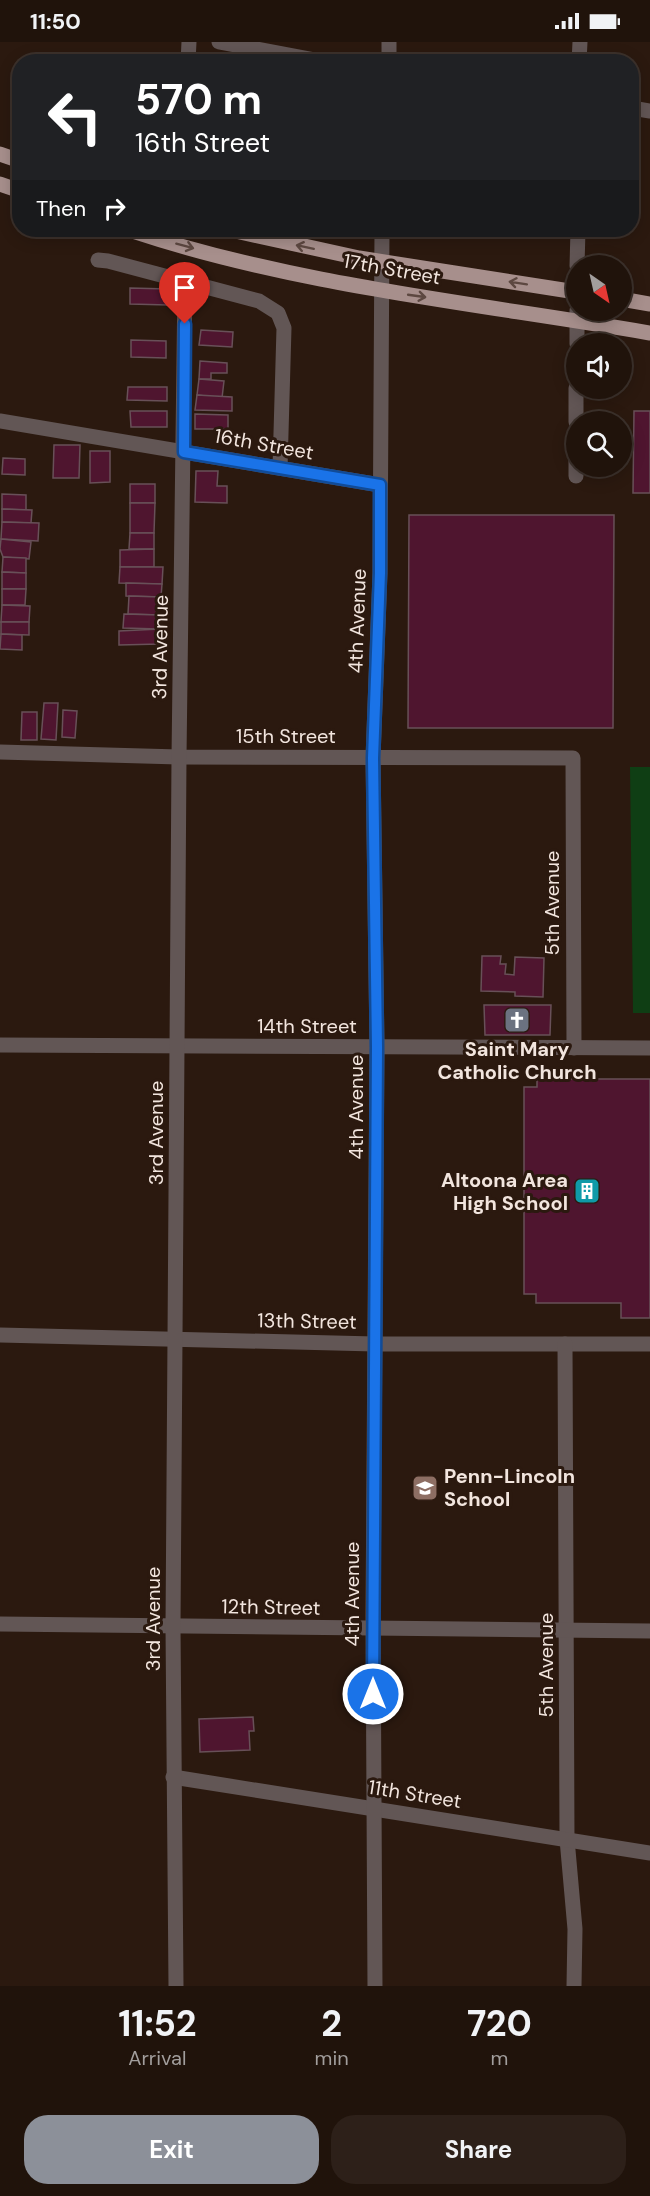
<!DOCTYPE html>
<html lang="en">
<head>
<meta charset="utf-8">
<style>
	:root { --surface:#20130b; --page:#2d2019; --text:#f1f3f6; --muted:#a29e9d; --line:#3d322c; --accent:#8c9099 }
	body { margin:0; font-family:"DM Sans",sans-serif; background:var(--page); color:var(--text); height:100vh; display:flex; flex-direction:column; font-size:22px; white-space:nowrap }
	* { box-sizing:border-box; margin:0 }
	p { font-size:20px; color:var(--muted) }
	.icon { flex:none; width:33px; height:33px; fill:none; stroke:currentColor; stroke-width:2; stroke-linecap:round; stroke-linejoin:round }
	.map { position:relative; height:1944px; overflow:hidden }
	.sheet { display:flex; flex-direction:column; background:var(--surface); flex:1 }
	.sheet>* { flex:none }
	.guide { position:absolute; left:12px; top:12px; width:627px; height:183px; border-radius:24px; box-shadow:0 3px 15px #0003,0 0 0 2px var(--line); background:#202124; color:#fff; overflow:hidden }
	.needle { width:39px; rotate:146deg }
	.controls { position:absolute; left:566px; top:213px; display:grid; gap:12px }
	.controls a { display:grid; place-items:center; width:66px; height:66px; border-radius:50%; background:var(--surface); box-shadow:0 3px 15px #0003,0 0 0 2px var(--line); font-size:30px }
	.pin { position:absolute; display:grid; place-items:center; width:51px; height:51px; color:#fff; margin:-62px -26px; border-radius:50% 50% 50% 0; rotate:-45deg; box-shadow:0 0 6px #0007 }
	.pin .icon { rotate:45deg }
	.me { position:absolute; width:66px; margin:-33px; rotate:0deg; stroke-linejoin:round; filter:drop-shadow(0 0 4px #0008) }
	.turn { display:flex; align-items:center; gap:21px; height:126px; padding:0 24px; font-size:27px }
	.turn .icon { width:78px; height:78px; stroke-width:2.5 }
	.turn b { display:block; font-size:42px; line-height:51px }
	.then { display:flex; align-items:center; height:57px; padding:0 24px; background:#0003; gap:12px; font-size:22px }
	.eta { display:flex; justify-content:space-evenly; align-items:center; height:102px; text-align:center }
	.eta b { font-size:36px; font-weight:700; line-height:42px }
	.button { display:flex; gap:12px; margin-top:auto; padding:12px 24px }
	.button a { flex:1; height:69px; border-radius:24px; background:var(--accent); color:#fff; font-size:24px; font-weight:700; line-height:69px; text-align:center }
	.button a+a { background:var(--page); color:var(--text) }
	.status { display:flex; justify-content:space-between; align-items:center; height:42px; padding:0 30px; background:var(--surface); direction:ltr }
	.status svg { height:16px; fill:currentColor }
	.map>svg:first-child { display:block }
	.green { fill:#0f3e14 }
	.building { fill:#4f152f; stroke:#685058; stroke-width:1.5 }
	.lines { fill:none; stroke-linecap:round; stroke-linejoin:round }
	.minor { stroke:#625655; stroke-width:15 }
	.primary { stroke:#a78f8c; stroke-width:15 }
	.oneway { stroke:#5d4841 }
	.route-casing { stroke:#114b97; stroke-width:15 }
	.route { stroke:#1a73e8; stroke-width:10 }
	.labels { text-anchor:middle; stroke-width:6; stroke-linejoin:round; paint-order:stroke }
	.street-label { font-size:20px; fill:#f2e5de; stroke:#2b190f }
	.poi-label { font-size:20px; font-weight:bold; fill:#f2e5de; stroke:#2b190f }
</style>
</head>
<body>
<div class="status"><b>11:50</b><svg viewBox="0 0 49 12"><path d="M0 12V9h3v3zM5 12V6h3v6zM10 12V3h3v9zM15 12V0h3v12zM26 1h20v11H26zM47 4h2v5h-2z"/></svg></div>
<div class="map">
<svg width="650" height="1944" viewBox="0 0 650 1944">
	<rect width="100%" height="100%" fill="#2b190f"/>
	<!-- green -->
	<path class="green" d="M630,725H650V971H633Z"/>
	<!-- building -->
	<g class="building">
		<path d="M130,246L168,247V263L130,262Z"/>
		<path d="M201,288L233,290L232,305L199,303Z"/>
		<path d="M131,298L166,299V316L131,315Z"/>
		<path d="M200,319L227,321V331H211V337H199Z"/>
		<path d="M199,337L224,339L222,356L197,353Z"/>
		<path d="M128,345H167V359L127,358Z"/>
		<path d="M197,353L232,355V369L195,368Z"/>
		<path d="M130,369H167V385H131Z"/>
		<path d="M634,369H650V451H633Z"/>
		<path d="M195,372L228,373V387H195Z"/>
		<path d="M54,403H80L79,436H53Z"/>
		<path d="M90,409H110V440L90,441Z"/>
		<path d="M3,416L25,417V433L2,432Z"/>
		<path d="M196,429H218L217,444H227V461L195,460Z"/>
		<rect x="130" y="442" width="25" height="19"/>
		<path d="M2,452L26,453V468L2,467Z"/>
		<path d="M130,461H155L154,491H130Z"/>
		<path d="M2,467L32,468L31,481L2,480Z"/>
		<path d="M409,473H614L613,686H408Z"/>
		<path d="M2,480L39,481L38,499L1,497Z"/>
		<path d="M130,491H154V507H129Z"/>
		<path d="M1,497L31,500L29,517L3,515L0,507Z"/>
		<path d="M154,507V525H120V508Z"/>
		<path d="M3,515L26,516V531L2,530Z"/>
		<path d="M120,525H163L162,542L119,541Z"/>
		<path d="M2,530L26,531V547H2Z"/>
		<path d="M126,541L162,542L161,555L126,554Z"/>
		<path d="M2,547H26L25,563H2Z"/>
		<path d="M129,554L161,555L160,573L128,572Z"/>
		<path d="M2,563L30,564L29,580H1Z"/>
		<path d="M124,572L160,573V587L123,586Z"/>
		<path d="M1,580H29V593L1,592Z"/>
		<path d="M160,587V602L119,603V589Z"/>
		<path d="M1,592L22,593V608L0,607Z"/>
		<path d="M44,661H58L56,698L41,697Z"/>
		<path d="M63,668L77,669L75,696L62,695Z"/>
		<path d="M22,670H37V698H21Z"/>
		<path d="M482,914H501L500,922H506L505,932L514,933L515,915L544,916L543,955L515,954V950L481,949Z"/>
		<path d="M484,963H551L550,993H485Z"/>
		<path d="M537,1037H650V1276H621V1261H536V1252H524V1045H537Z"/>
		<path d="M253,1675L254,1689H249L250,1708L200,1710L199,1677Z"/>
	</g>
	<g class="lines">
		<!-- minor -->
		<g class="minor">
			<path d="M219,0L326,20"/>
			<path d="M188,20L189,0"/>
			<path d="M389,20V0"/>
			<path d="M579,20L580,0"/>
			<path d="M632,66L650,69"/>
			<path d="M98,218L108,219L259,259L278,271L284,286L280,426"/>
			<path d="M577,224L578,188"/>
			<path d="M577,302V268"/>
			<path d="M0,379L380,443"/>
			<path d="M576,380V346"/>
			<path d="M576,434V403"/>
			<path d="M0,710L179,715L573,716L574,1006"/>
			<path d="M0,1003L650,1006"/>
			<path d="M0,1293L375,1302H650"/>
			<path d="M565,1302L567,1797L575,1887L574,1944"/>
			<path d="M0,1582L650,1589"/>
			<path d="M173,1735L650,1811"/>
			<path d="M176,1944L173,1585L179,715L185,239"/>
			<path d="M375,1944L373,1573L377,1005L373,716L380,531L382,188"/>
		</g>
		<!-- primary -->
		<g class="primary">
			<path d="M0,112L20,119"/>
			<path d="M0,142L20,149"/>
			<path d="M129,188C297,244 476,261 650,291"/>
			<path d="M231,188L359,216L576,250"/>
			<path d="M621,257L650,262"/>
		</g>
	</g>
	<!-- one-way arrows -->
	<defs><path id="oneway-shaft" d="M-6 0H5M1.5-3L5.5 0L1.5 3" fill="none" stroke-width="1.6" stroke-linecap="round" stroke-linejoin="round" transform="scale(1.5)"/></defs>
	<g class="oneway">
		<use href="#oneway-shaft" transform="translate(185 204) rotate(15)"/>
		<use href="#oneway-shaft" transform="translate(305 205) rotate(-168)"/>
		<use href="#oneway-shaft" transform="translate(518 241) rotate(-171)"/>
		<use href="#oneway-shaft" transform="translate(417 254) rotate(8)"/>
	</g>
	<g class="lines">
		<!-- route casing -->
		<g class="route-casing">
			<path id="route" d="M185,282L184,410L380,443V531L373,716L377,1005L373,1652"/>
		</g>
		<!-- route -->
		<use href="#route" class="route"/>
	</g>
	<!-- icons -->
	<defs>
		<g id="church-square" transform="scale(1.35)"><rect x="-9" y="-9" width="18" height="18" rx="4" fill="#6b7280" stroke="#2b190f"/><path d="M-1.2-6h2.4v3.5h3.3v2.4h-3.3V6h-2.4V-.1h-3.3v-2.4h3.3Z" fill="#fff"/></g>
		<g id="building-square" transform="scale(1.35)"><rect x="-9" y="-9" width="18" height="18" rx="4" fill="#0f9aa8" stroke="#2b190f"/><path d="M-4-6H4V6H1V3H-1V6H-4ZM-2.5-4.3h1.7v1.8h-1.7ZM.8-4.3h1.7v1.8H.8ZM-2.5-1h1.7V.8h-1.7ZM.8-1h1.7V.8H.8Z" fill="#fff"/></g>
		<g id="school-square" transform="scale(1.35)"><rect x="-9" y="-9" width="18" height="18" rx="4" fill="#8d6e63" stroke="#2b190f"/><path d="M0-5L7-2L0 1L-7-2ZM-4 1L0 2.5L4 1V4Q0 6-4 4Z" fill="#fff"/></g>
	</defs>
	<g fill-rule="evenodd">
		<use href="#church-square" x="517" y="978"/>
		<use href="#building-square" x="587" y="1149"/>
		<use href="#school-square" x="425" y="1446"/>
	</g>
	<g class="labels">
		<!-- street labels -->
		<g class="street-label">
			<text transform="translate(392 227) rotate(10)" y="7">17th Street</text>
			<text transform="translate(264 402) rotate(10)" y="7">16th Street</text>
			<text transform="translate(357 579) rotate(-88)" y="7">4th Avenue</text>
			<text transform="translate(160 605) rotate(-89)" y="7">3rd Avenue</text>
			<text x="286" y="701">15th Street</text>
			<text transform="translate(552 861) rotate(-90)" y="7">5th Avenue</text>
			<text x="307" y="991">14th Street</text>
			<text transform="translate(356 1065) rotate(-90)" y="7">4th Avenue</text>
			<text transform="translate(156 1091) rotate(-90)" y="7">3rd Avenue</text>
			<text transform="translate(307 1279) rotate(1)" y="7">13th Street</text>
			<text transform="translate(352 1552) rotate(-90)" y="7">4th Avenue</text>
			<text transform="translate(271 1565) rotate(1)" y="7">12th Street</text>
			<text transform="translate(153 1577) rotate(-90)" y="7">3rd Avenue</text>
			<text transform="translate(546 1623) rotate(-90)" y="7">5th Avenue</text>
			<text transform="translate(415 1752) rotate(9)" y="7">11th Street</text>
		</g>
		<!-- poi labels -->
		<g class="poi-label">
			<text x="517" y="1014">Saint Mary<tspan x="517" dy="23">Catholic Church</tspan></text>
			<text x="568" y="1145" text-anchor="end">Altoona Area<tspan x="568" dy="23">High School</tspan></text>
			<text x="444" y="1441" text-anchor="start">Penn-Lincoln<tspan x="444" dy="23">School</tspan></text>
		</g>
	</g>
</svg>
<div class="controls">
<a><svg class="needle" viewBox="-14 -14 28 28"><path d="M0-13l5 13h-10z" fill="#e53935"/><path d="M0 13l5-13h-10z" fill="#a29e9d"/></svg></a>
<a><svg class="icon" aria-label="sound" viewBox="0 0 24 24"><path d="M4 9h4l5-4v14l-5-4H4zM17 9q2 3 0 6"/></svg></a>
<a><svg class="icon" aria-label="search" viewBox="0 0 24 24"><circle cx="10" cy="10" r="6"/><path d="M15 15l6 6"/></svg></a>
</div>
<div class="pin" style="left:185px;top:282px;background:#d93025"><svg class="icon" aria-label="arrive" viewBox="0 0 24 24"><path d="M6 21V4h12l-3 4 3 4H6"/></svg></div>
<svg class="me" style="left:373px;top:1652px" viewBox="-20 -20 40 40"><circle r="17" fill="#1a73e8" stroke="#fff" stroke-width="3"/><path d="M0-11L8 9 0 5-8 9z" fill="#fff"/></svg>
<div class="guide">
<div class="turn"><svg class="icon" aria-label="left" viewBox="0 0 24 24"><path d="M17 20v-9H6M10 6l-5 5 5 5"/></svg><div><b>570 m</b>16th Street</div></div>
<div class="then">Then<svg class="icon" aria-label="right" viewBox="0 0 24 24"><path d="M7 20v-9h11M14 6l5 5-5 5"/></svg></div>
</div>
</div>
<section class="sheet">
<div class="eta">
<div><b>11:52</b><p>Arrival</p></div>
<div><b>2</b><p>min</p></div>
<div><b>720</b><p>m</p></div>
</div>
<div class="button"><a>Exit</a><a>Share</a></div>
</section>
</body>
</html>
